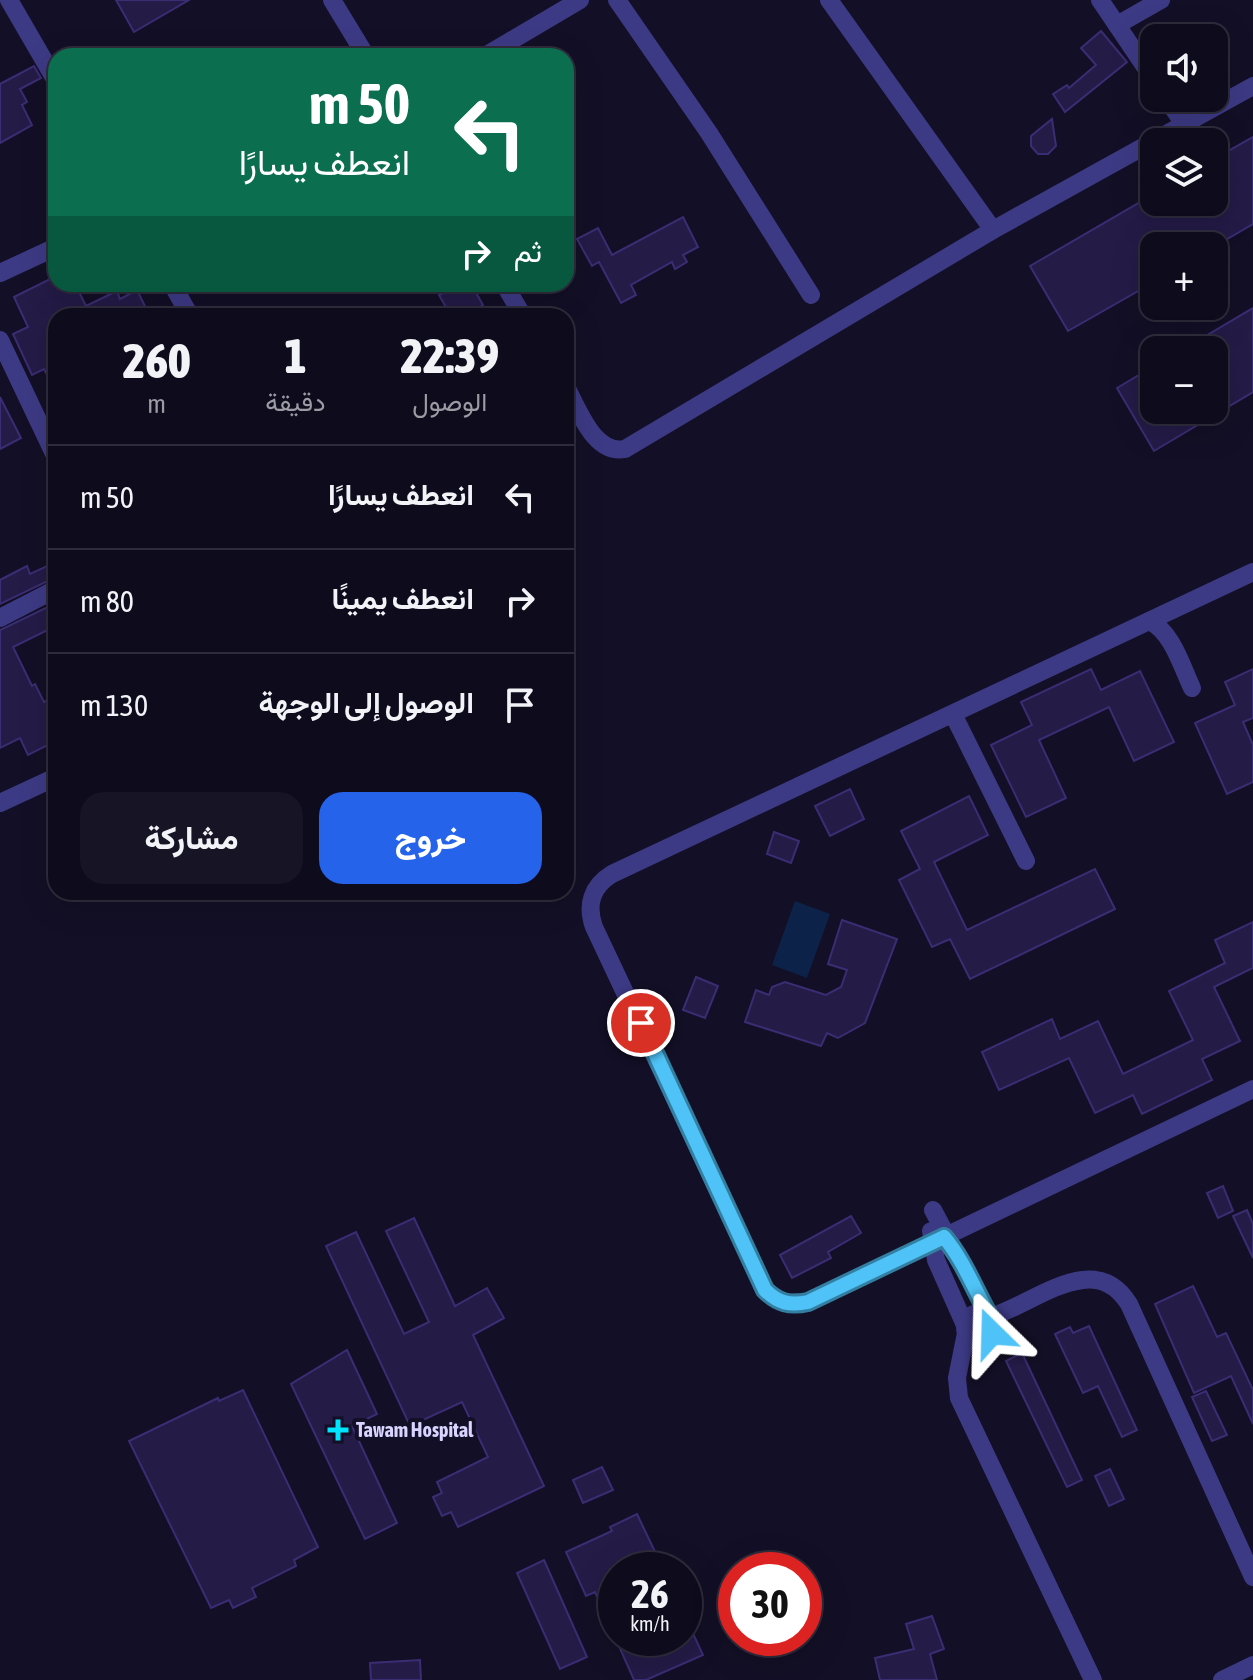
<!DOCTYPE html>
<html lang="ar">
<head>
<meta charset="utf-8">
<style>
	:root { --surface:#0e0b1c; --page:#171425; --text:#f1f3f6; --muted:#9b9ba3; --line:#2e2b3b; --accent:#2563eb }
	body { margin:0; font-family:"Asap Condensed",Vazirmatn,sans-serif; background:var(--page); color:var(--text); direction:rtl; height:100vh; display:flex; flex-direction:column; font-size:30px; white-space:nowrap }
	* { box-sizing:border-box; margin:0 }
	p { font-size:26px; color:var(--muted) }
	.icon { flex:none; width:44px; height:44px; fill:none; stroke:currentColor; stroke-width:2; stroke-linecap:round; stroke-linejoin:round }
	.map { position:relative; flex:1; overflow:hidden; direction:ltr }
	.details { position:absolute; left:48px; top:308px; width:526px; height:592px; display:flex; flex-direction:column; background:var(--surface); border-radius:24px; box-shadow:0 8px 32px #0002,0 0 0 2px var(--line); direction:rtl }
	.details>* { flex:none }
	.hud { position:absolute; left:48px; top:48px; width:526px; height:244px; border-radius:24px; box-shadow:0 8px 32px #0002,0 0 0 2px var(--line); direction:rtl; background:#0b6e4f; color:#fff; overflow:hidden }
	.buttons { position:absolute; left:1140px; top:24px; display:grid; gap:16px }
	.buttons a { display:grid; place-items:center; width:88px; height:88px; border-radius:16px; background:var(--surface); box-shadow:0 8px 32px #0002,0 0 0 2px var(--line); font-size:40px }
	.speed { position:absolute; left:598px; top:1552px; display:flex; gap:16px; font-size:40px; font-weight:700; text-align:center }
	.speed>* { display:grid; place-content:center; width:104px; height:104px; border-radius:50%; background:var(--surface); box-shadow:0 8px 32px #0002,0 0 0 2px var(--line); line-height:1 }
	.speed small { font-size:20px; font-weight:400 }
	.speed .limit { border:12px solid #d22; background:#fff; color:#111 }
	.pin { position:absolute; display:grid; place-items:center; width:68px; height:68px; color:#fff; margin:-34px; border:4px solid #fff; border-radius:50%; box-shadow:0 2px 8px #0007 }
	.me { position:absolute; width:88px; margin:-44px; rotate:338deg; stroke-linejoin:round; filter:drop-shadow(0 0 6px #0008) }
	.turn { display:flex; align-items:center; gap:28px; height:168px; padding:0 32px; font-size:36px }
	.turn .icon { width:104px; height:104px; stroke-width:2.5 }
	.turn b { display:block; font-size:56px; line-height:68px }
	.then { display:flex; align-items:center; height:76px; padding:0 32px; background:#0003; gap:16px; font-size:30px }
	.eta { display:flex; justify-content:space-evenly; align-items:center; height:136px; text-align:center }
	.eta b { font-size:48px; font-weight:800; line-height:56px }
	.action { display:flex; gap:16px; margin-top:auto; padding:16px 32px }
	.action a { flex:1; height:92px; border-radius:24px; background:var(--accent); color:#fff; font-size:32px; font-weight:800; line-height:92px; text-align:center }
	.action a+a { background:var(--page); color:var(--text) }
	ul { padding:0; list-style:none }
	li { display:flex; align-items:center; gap:24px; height:104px; padding:0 32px; border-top:2px solid var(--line) }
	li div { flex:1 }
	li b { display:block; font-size:30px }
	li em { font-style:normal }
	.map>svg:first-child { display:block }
	.water { fill:#0c2248 }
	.building { fill:#241b47; stroke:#3b2d73; stroke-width:2 }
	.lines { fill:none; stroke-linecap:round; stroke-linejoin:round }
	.minor { stroke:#3d3a85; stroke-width:18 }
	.route-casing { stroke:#337fa1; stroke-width:20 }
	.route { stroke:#4fc3f7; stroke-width:14 }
	.poi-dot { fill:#00e5ff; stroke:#130f26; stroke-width:3 }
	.labels { text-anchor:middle; stroke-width:8; stroke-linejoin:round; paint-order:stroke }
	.poi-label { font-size:20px; font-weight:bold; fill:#d9d4ff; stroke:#130f26; text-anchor:start }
</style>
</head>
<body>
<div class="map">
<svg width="1253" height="1680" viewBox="0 0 1253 1680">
	<rect width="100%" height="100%" fill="#130f26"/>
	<!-- water -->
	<path class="water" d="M795,901L830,914L807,978L772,965Z"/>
	<!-- building -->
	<g class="building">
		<path d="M116,0H189L134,32Z"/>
		<path d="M1101,31L1127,62L1065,112L1053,94L1067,85L1069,88L1096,65L1081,48Z"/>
		<path d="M34,66L41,78L20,89L27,102L22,105L32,125L0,143V84Z"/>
		<path d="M1052,119L1056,146L1048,154H1038L1031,146V136Z"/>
		<path d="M1253,137V224L1215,246H1154V282L1068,331L1030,266L1154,194V202H1214V159Z"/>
		<path d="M683,217L698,247L683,255L687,262L675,269L672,262L631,285L636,295L621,303L599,262L592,266L577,239L598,228L612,255Z"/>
		<path d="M56,276V284H75L86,306L117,291L120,299L137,290L150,316H56V392L44,369L32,375L13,334L28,327L14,297Z"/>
		<path d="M459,284H471L483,305L465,316H451L439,295Z"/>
		<path d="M1253,308V392L1154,451L1117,388L1154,366V410H1214V350H1182Z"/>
		<path d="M0,397L21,438L0,449Z"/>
		<path d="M56,562V577L0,604V580L27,566L30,574Z"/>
		<path d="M56,603V611L52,613L56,626L13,647L32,686L35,684L44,702L51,699L56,710V741L28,755L20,738L0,748V630Z"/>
		<path d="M1091,669L1101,690L1140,671L1174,742L1134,761L1109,707L1039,740L1066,798L1026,817L991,745L1032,725L1021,702Z"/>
		<path d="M1253,669V718L1243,722L1253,745V782L1227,794L1195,723L1235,705L1225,682Z"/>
		<path d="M850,789L864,819L830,836L815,806Z"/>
		<path d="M969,796L988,835L934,862L967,930L1095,869L1115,909L970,979L950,939L932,947L899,880L920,869L901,831Z"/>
		<path d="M774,832L799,841L791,863L767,854Z"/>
		<path d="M842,920L897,939L865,1023L838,1038L827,1033L821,1046L745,1022L756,990L769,995L772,987L785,982L826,995L841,987L847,970L828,964Z"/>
		<path d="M1253,922V968L1214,987L1240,1041L1202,1059L1212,1080L1142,1114L1133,1095L1095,1113L1069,1058L999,1090L982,1052L1052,1019L1060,1039L1098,1021L1123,1074L1193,1040L1169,991L1225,963L1215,940Z"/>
		<path d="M696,977L718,986L705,1018L683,1010Z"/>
		<path d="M1223,1186L1233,1211L1218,1218L1207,1193Z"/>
		<path d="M1247,1210L1253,1224V1258L1233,1216Z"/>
		<path d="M851,1216L861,1233L828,1252L831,1258L792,1278L780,1255Z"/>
		<path d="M414,1218L455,1306L487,1288L504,1318L473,1335L544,1486L458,1527L451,1512L442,1516L433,1497L442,1493L437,1482L488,1457L462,1402L410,1426L326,1246L356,1232L404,1334L429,1322L386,1231Z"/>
		<path d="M1193,1286L1217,1337L1226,1333L1253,1390V1424L1231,1376L1194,1393L1155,1304Z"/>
		<path d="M1089,1326L1137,1430L1122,1437L1098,1386L1083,1393L1055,1334L1070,1327L1073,1333Z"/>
		<path d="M347,1350L377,1414L352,1426L397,1523L365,1539L291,1384Z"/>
		<path d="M1022,1353L1082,1480L1067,1487L1006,1361Z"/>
		<path d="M243,1390L318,1547L294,1560L296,1566L252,1588L256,1597L233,1608L229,1600L211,1608L129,1441L218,1398L219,1401Z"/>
		<path d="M1206,1391L1227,1435L1212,1441L1192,1397Z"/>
		<path d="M602,1467L613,1490L583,1503L573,1480Z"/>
		<path d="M1110,1469L1124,1499L1109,1506L1095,1476Z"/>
		<path d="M637,1514L659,1560L637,1570H616V1638H684V1614L703,1655L646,1680H634L595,1592L586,1596L566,1552L612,1531L610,1527Z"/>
		<path d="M544,1560L587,1657L560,1669L517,1573Z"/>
		<path d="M932,1616L944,1649L930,1654L937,1680H880L875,1658L914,1649L906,1624Z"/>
		<path d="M420,1660L421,1680H371L370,1663Z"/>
	</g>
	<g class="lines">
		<!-- minor -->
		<g class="minor">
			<path d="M9,0L56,81"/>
			<path d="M332,0L366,56"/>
			<path d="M617,0L709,133L811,295"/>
			<path d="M829,0L993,230"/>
			<path d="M1100,0L1154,80"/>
			<path d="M1117,25L1161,0"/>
			<path d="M485,56L580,0"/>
			<path d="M1166,98L1184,124"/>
			<path d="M0,273L56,247"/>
			<path d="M172,284L190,316"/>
			<path d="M504,284L523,316"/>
			<path d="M0,340L56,458"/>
			<path d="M566,387C579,410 594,455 625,449L993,230L1253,86"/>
			<path d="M1253,572L612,874C592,886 586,905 594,927L765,1290L784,1303L808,1302L1253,1089"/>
			<path d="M0,618L56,589"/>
			<path d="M1149,621C1172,631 1182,667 1192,688"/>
			<path d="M953,714L1026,861"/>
			<path d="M0,803L56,777"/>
			<path d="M933,1210L989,1316"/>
			<path d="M931,1231L936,1260L965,1325"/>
			<circle cx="979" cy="1327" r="14"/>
			<path d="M990,1317C1035,1304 1094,1248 1129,1304L1253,1577"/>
			<path d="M966,1333L957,1378L959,1398L1093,1680"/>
			<path d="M1222,1680L1253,1665"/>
		</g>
	</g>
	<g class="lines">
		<!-- route casing -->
		<g class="route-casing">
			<path id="route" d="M641,1023L765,1290C778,1303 790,1306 808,1302L944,1237C965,1262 976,1294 993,1322L992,1333"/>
		</g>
		<!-- route -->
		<use href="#route" class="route"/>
	</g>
	<!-- markers -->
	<path class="poi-dot" d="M334 1418h8v8h8v8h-8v8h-8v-8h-8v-8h8z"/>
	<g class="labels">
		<!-- poi labels -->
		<g class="poi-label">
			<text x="356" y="1437">Tawam Hospital</text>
		</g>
	</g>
</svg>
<div class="buttons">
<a><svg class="icon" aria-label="sound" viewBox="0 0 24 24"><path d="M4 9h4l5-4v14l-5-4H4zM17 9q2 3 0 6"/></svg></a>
<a><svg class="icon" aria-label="layers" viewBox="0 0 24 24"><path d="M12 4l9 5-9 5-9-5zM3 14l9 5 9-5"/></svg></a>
<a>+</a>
<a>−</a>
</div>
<div class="speed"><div>26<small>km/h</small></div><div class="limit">30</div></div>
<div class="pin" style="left:641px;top:1023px;background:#d93025"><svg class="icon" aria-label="arrive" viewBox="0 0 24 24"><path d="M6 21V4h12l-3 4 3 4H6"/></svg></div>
<svg class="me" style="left:992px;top:1333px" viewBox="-20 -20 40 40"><path d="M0-17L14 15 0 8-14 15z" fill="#4fc3f7" stroke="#fff" stroke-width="4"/></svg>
<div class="hud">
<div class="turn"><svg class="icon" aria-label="left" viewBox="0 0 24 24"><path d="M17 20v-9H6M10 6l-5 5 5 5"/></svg><div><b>50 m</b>انعطف يسارًا</div></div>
<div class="then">ثم<svg class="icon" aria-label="right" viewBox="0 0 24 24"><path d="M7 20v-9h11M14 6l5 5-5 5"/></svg></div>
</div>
<section class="details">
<div class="eta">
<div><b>22:39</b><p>الوصول</p></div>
<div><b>1</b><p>دقيقة</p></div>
<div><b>260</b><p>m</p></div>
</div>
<ul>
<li><svg class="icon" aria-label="left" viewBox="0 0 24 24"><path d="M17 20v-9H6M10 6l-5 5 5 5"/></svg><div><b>انعطف يسارًا</b></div><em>50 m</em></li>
<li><svg class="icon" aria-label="right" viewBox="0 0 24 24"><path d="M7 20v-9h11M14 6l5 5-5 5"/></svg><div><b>انعطف يمينًا</b></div><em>80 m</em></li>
<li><svg class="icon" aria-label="arrive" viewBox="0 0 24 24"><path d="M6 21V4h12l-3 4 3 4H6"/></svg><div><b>الوصول إلى الوجهة</b></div><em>130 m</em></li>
</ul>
<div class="action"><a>خروج</a><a>مشاركة</a></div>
</section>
</div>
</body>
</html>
